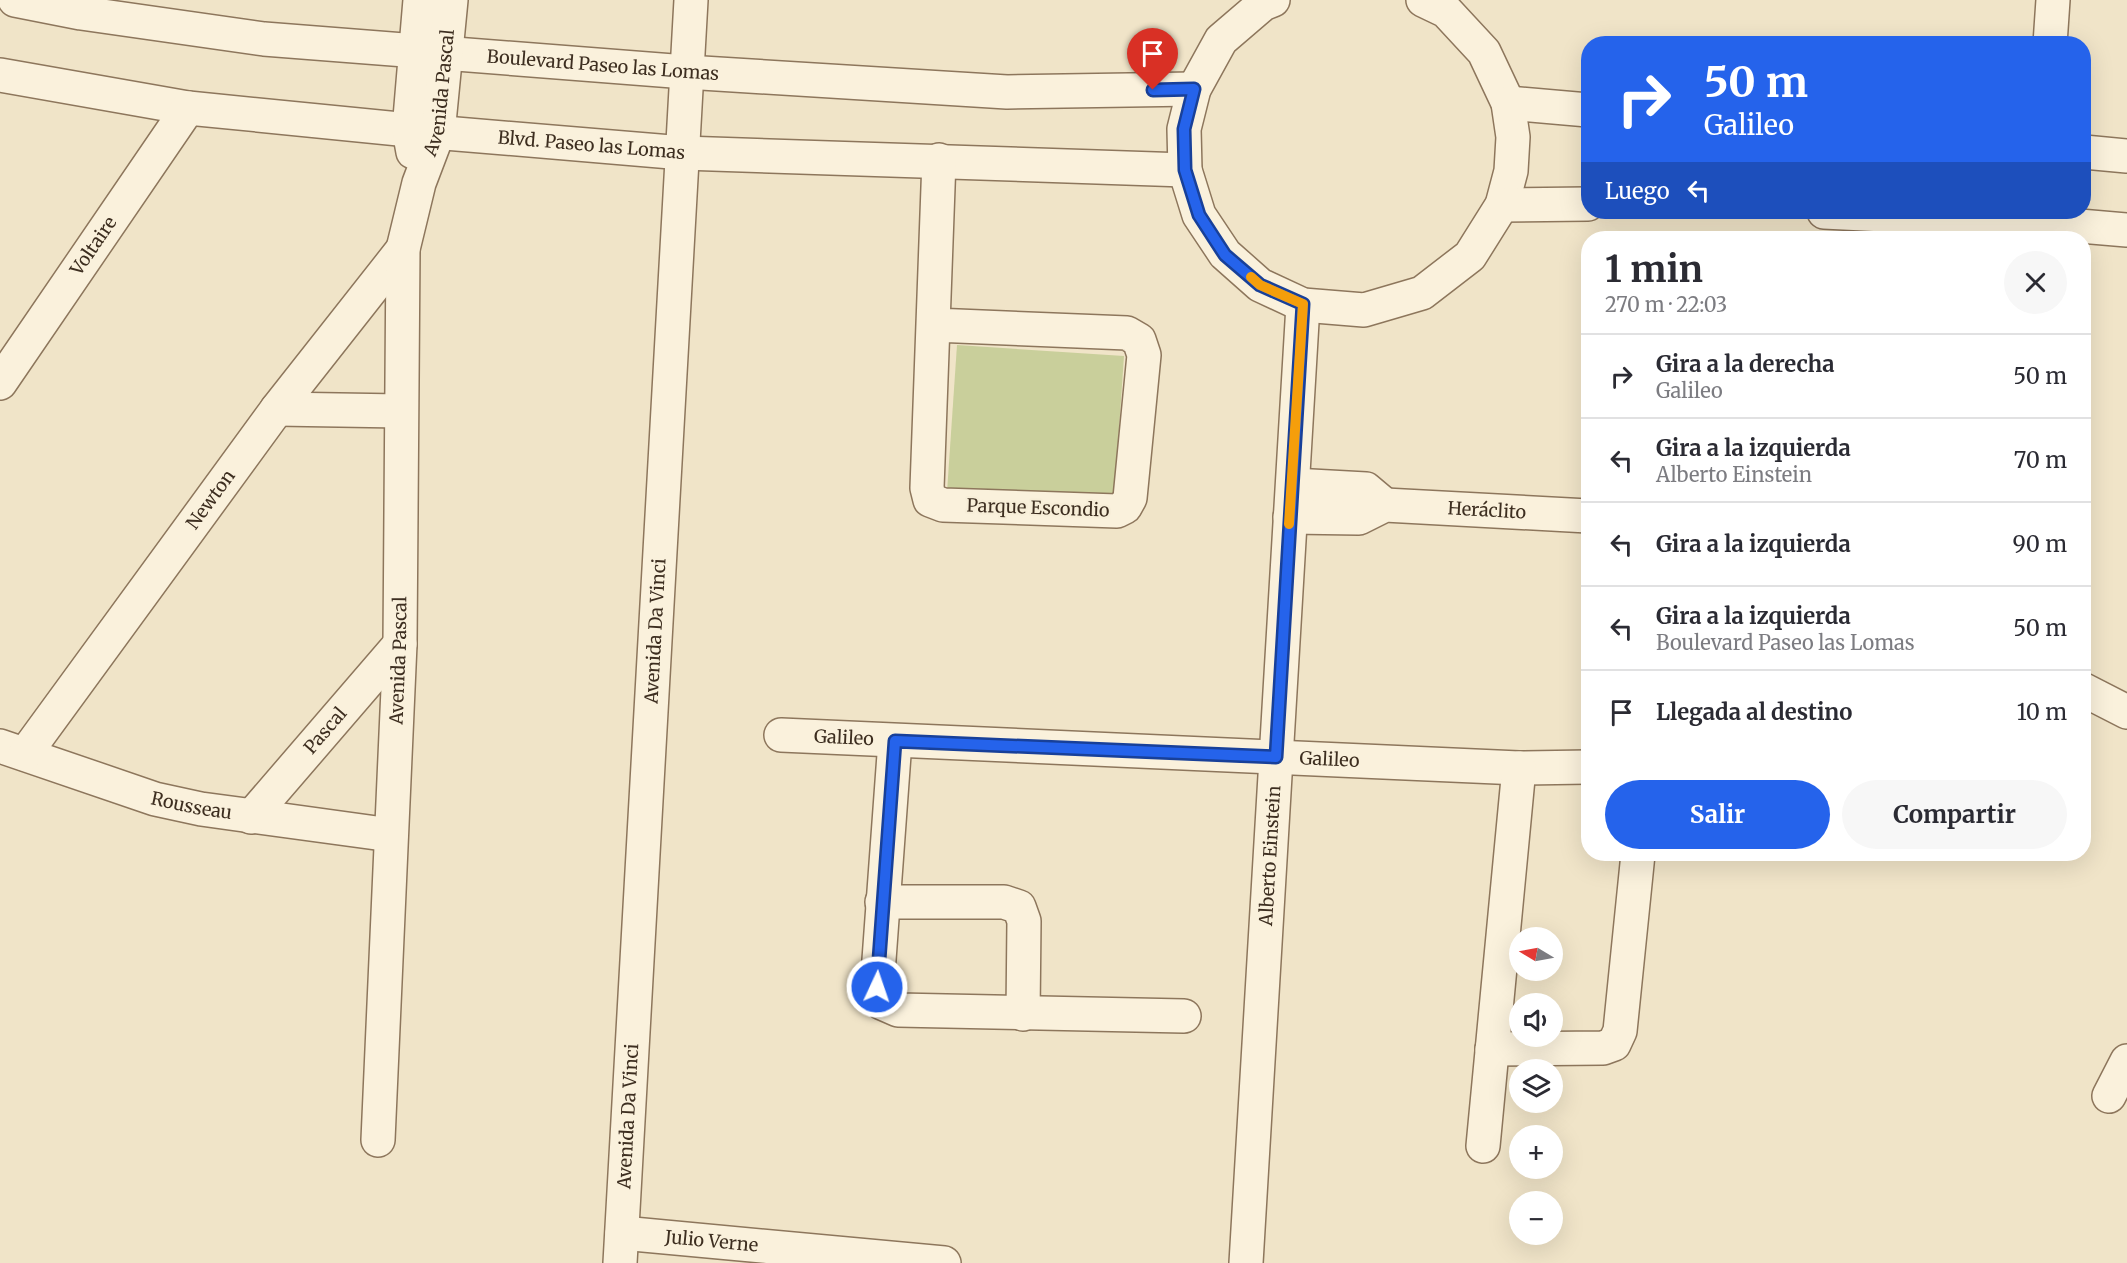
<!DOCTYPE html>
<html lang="es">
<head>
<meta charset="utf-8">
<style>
	:root { --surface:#fff; --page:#f7f7f7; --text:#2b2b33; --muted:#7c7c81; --line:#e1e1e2; --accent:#2563eb }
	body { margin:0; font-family:Merriweather,serif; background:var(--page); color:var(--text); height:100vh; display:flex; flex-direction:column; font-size:22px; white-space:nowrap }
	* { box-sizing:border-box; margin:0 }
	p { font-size:20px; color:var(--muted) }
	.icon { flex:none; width:33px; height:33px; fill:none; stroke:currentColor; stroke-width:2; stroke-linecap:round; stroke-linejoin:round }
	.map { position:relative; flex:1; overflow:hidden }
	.details { position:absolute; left:1581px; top:231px; width:510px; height:630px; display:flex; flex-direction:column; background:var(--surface); border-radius:24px; box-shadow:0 6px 24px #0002 }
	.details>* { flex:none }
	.guide { position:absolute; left:1581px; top:36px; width:510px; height:183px; border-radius:24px; box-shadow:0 6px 24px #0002; background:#2563eb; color:#fff; overflow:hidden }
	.needle { width:39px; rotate:280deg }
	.buttons { position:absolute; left:1509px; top:927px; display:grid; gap:12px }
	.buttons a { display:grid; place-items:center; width:54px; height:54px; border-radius:50%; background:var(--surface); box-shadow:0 6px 24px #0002; font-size:30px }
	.pin { position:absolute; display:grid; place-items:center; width:51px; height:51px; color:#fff; margin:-62px -26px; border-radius:50% 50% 50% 0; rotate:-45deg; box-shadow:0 0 6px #0007 }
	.pin .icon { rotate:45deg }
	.me { position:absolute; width:66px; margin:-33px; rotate:3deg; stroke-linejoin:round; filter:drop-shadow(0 0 4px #0008) }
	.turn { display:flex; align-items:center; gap:21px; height:126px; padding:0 24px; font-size:27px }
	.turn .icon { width:78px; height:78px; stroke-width:2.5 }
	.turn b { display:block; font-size:42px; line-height:51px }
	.then { display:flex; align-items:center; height:57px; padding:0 24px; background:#0003; gap:12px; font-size:22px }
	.round { display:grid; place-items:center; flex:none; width:63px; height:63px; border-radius:32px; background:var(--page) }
	.headline { display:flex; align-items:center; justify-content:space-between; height:102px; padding:0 24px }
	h1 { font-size:36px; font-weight:700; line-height:45px }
	.action { display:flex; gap:12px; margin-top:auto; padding:12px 24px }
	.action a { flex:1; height:69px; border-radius:36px; background:var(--accent); color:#fff; font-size:24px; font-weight:700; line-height:69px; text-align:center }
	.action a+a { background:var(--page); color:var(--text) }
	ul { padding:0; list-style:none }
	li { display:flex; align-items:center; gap:18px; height:84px; padding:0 24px; border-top:2px solid var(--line) }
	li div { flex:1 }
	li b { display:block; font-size:22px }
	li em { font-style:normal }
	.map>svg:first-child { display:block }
	.green { fill:#c9cf9b }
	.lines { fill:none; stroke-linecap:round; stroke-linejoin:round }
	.minor-casing { stroke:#8d765c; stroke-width:36 }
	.minor { stroke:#faf1dc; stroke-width:33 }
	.route-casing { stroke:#184099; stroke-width:15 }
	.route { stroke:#2563eb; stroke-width:10 }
	.slow { stroke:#f59e0b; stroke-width:10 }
	.labels { text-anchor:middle; stroke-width:4.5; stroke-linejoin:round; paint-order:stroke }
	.street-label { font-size:18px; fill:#3d2e20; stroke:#f7eed8 }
</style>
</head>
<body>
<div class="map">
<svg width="2127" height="1263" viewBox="0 0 2127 1263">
	<rect width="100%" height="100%" fill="#f0e4c8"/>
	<!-- green -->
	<path class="green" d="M957,345L1124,356L1114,503L947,492Z"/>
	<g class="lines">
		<!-- minor casing -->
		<g class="minor-casing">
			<g id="minor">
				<path id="s1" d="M15,0L81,13L264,39L686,72L1007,92L1194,89"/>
				<path d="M1273,0L1263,4L1221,40L1194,89L1184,129L1185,170L1199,215L1225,254L1260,285L1303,305L1364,310L1422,293L1470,256L1502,205L1511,171L1513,137L1508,103L1484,52L1446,11L1423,0"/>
				<path d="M2050,44L2053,0"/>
				<path id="s2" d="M0,75L188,108L409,130L683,153L1185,170"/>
				<path d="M1508,103L1588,110"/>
				<path d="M413,152L409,130L420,0"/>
				<path d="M2084,152L2127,156"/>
				<path d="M1502,205L1588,204"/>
				<path d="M1824,212L2045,223L2127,230"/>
				<path d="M934,325L1127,333L1139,340L1144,355L1130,498L1125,507L1117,511L943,505L930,500L927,488L939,160"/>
				<path id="s3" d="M0,383L188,108"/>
				<path d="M277,409L401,411"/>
				<path d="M1293,485L1366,489L1385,505"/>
				<path id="s4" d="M1290,517L1359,518L1385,505L1588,516"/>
				<path d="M2084,690L2127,712"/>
				<path id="s5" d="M781,735L1519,768L1588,767"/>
				<path d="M895,741L877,987L882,1003L898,1010L1184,1016"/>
				<path id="s6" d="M0,746L155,799L201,809L391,835"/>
				<path id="s7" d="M25,754L277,409L403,249"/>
				<path id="s8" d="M251,817L400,644"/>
				<path d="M882,902H1004L1019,907L1024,921L1023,1014"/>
				<path d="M1492,1049L1603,1048L1614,1044L1620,1031L1638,854"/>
				<path d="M2109,1096L2127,1061"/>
				<path id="s9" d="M378,1140L400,644L403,249L419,183L438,133L451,0"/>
				<path d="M1483,1146L1519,768"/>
				<path id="s10" d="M622,1233L944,1263"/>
				<path id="s11" d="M620,1263L691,0"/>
				<path id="s12" d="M1246,1263L1303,305"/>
			</g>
		</g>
		<!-- minor -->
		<use href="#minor" class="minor"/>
	</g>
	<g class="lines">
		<!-- route casing -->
		<g class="route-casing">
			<path id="route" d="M877,987L895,741L1276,757L1303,304L1260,285L1225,255L1199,215L1185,170L1184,129L1194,89L1153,90"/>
		</g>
		<!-- route -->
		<use href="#route" class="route"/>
		<!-- slow -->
		<path class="slow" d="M1251,277L1260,285L1303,304L1289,524"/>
	</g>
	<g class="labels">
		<!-- street labels -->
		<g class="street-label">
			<text dy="6" stroke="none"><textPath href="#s1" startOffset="592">Boulevard Paseo las Lomas</textPath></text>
			<text dy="6" stroke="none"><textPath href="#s9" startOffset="1053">Avenida Pascal</textPath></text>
			<text dy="6" stroke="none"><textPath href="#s2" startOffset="596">Blvd. Paseo las Lomas</textPath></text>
			<text dy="6" stroke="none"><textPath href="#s3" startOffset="166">Voltaire</textPath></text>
			<text dy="6" stroke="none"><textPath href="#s7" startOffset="315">Newton</textPath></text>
			<text transform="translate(1038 508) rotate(2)" y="6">Parque Escondio</text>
			<text dy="6" stroke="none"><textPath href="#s4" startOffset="200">Heráclito</textPath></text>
			<text dy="6" stroke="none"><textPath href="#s11" startOffset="633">Avenida Da Vinci</textPath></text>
			<text dy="6" stroke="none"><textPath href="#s9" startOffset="480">Avenida Pascal</textPath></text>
			<text dy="6" stroke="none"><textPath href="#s8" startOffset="114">Pascal</textPath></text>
			<text dy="6" stroke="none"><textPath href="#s5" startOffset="63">Galileo</textPath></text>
			<text dy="6" stroke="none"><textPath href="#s5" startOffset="549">Galileo</textPath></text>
			<text dy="6" stroke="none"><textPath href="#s6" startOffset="201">Rousseau</textPath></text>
			<text dy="6" stroke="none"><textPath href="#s12" startOffset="408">Alberto Einstein</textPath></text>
			<text dy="6" stroke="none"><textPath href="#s11" startOffset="147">Avenida Da Vinci</textPath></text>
			<text dy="6" stroke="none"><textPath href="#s10" startOffset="90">Julio Verne</textPath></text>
		</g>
	</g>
</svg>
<div class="buttons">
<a><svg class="needle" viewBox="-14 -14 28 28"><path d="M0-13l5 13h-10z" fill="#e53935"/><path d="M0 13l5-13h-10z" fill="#7c7c81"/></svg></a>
<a><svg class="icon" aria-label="sound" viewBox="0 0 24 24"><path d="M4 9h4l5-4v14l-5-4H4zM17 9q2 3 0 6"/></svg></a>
<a><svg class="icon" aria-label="layers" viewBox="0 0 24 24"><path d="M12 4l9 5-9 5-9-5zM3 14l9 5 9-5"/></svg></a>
<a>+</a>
<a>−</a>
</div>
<div class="pin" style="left:1153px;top:90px;background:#d93025"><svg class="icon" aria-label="arrive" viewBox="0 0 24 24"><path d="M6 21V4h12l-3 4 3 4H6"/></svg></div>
<svg class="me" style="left:877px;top:987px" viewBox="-20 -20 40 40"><circle r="17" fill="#2563eb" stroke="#fff" stroke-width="3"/><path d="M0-11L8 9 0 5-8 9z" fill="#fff"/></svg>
<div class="guide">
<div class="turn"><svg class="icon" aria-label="right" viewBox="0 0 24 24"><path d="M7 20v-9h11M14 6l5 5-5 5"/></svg><div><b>50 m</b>Galileo</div></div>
<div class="then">Luego<svg class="icon" aria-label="left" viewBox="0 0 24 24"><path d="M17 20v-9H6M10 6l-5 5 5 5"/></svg></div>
</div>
<section class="details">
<div class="headline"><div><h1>1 min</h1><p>270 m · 22:03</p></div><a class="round"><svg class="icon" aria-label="close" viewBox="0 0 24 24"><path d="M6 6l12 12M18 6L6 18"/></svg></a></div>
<ul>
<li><svg class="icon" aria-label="right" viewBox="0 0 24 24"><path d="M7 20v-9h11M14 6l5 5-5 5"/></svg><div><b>Gira a la derecha</b><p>Galileo</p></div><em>50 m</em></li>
<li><svg class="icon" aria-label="left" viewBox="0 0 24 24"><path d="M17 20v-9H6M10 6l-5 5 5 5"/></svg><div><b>Gira a la izquierda</b><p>Alberto Einstein</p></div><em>70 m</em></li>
<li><svg class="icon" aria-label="left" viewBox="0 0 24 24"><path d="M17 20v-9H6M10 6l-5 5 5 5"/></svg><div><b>Gira a la izquierda</b></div><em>90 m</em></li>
<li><svg class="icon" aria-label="left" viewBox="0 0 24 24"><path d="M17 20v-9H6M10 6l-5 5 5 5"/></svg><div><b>Gira a la izquierda</b><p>Boulevard Paseo las Lomas</p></div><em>50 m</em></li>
<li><svg class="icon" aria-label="arrive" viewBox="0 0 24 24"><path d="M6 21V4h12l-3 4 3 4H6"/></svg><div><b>Llegada al destino</b></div><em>10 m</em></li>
</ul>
<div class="action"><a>Salir</a><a>Compartir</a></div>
</section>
</div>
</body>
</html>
